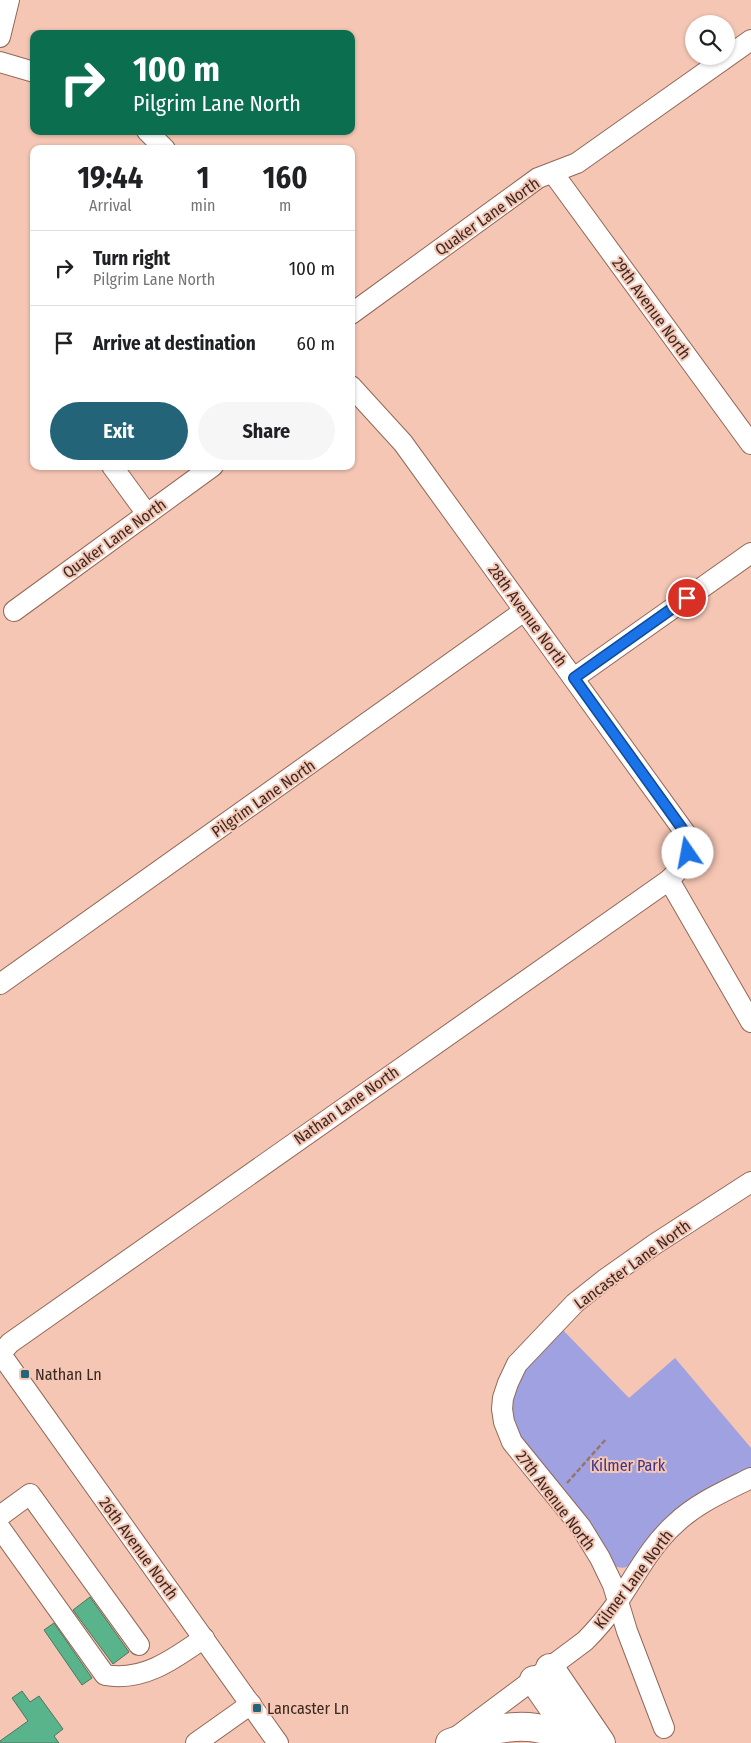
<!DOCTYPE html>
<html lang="en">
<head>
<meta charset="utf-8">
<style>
	:root { --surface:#fff; --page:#f6f6f6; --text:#202124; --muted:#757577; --line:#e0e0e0; --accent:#236478 }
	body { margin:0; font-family:"Fira Sans Condensed",sans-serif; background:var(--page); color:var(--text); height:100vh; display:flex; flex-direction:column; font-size:19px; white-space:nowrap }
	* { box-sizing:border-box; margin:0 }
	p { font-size:16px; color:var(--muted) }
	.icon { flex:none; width:28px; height:28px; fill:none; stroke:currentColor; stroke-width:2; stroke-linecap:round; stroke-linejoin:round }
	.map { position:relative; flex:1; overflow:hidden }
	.side { position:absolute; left:30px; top:145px; width:325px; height:325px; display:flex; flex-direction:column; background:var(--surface); border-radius:10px; box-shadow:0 1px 4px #0004 }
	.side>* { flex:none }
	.top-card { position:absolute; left:30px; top:30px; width:325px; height:105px; border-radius:10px; box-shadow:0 1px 4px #0004; background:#0b6e4f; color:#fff; overflow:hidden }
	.fabs { position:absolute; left:685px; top:15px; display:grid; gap:10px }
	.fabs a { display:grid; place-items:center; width:50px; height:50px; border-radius:50%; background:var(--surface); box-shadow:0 1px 4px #0004; font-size:25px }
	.pin { position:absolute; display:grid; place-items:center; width:42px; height:42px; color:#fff; margin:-21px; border:2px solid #fff; border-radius:50%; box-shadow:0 1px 5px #0007 }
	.me { position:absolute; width:55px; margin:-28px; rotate:348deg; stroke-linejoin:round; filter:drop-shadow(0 0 4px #0008) }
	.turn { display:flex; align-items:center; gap:18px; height:105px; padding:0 20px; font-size:22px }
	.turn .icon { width:65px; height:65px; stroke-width:2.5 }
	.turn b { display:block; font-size:35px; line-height:42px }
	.eta { display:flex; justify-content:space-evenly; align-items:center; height:85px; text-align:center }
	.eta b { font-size:30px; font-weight:700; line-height:35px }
	.button { display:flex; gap:10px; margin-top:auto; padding:10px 20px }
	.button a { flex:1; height:58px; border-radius:30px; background:var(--accent); color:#fff; font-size:20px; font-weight:700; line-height:58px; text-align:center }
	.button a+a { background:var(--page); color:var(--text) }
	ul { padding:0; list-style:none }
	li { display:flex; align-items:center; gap:15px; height:75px; padding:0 20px; border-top:1px solid var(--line) }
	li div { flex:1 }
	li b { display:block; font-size:19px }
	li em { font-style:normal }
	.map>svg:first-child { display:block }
	.green { fill:#9fa1e1 }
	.building { fill:#5ab48b; stroke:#4a7660 }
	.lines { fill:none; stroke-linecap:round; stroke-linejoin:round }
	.minor-casing { stroke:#926858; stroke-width:22 }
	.highway-casing { stroke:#926858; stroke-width:30 }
	.path { stroke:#96766a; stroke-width:2.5; stroke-dasharray:5 2.5; stroke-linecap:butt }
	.minor { stroke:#fff; stroke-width:20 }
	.highway { stroke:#fff; stroke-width:28 }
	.route-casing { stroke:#114b97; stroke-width:12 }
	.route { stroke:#1a73e8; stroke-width:9 }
	.poi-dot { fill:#236478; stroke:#f5c6b4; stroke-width:2 }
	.labels { text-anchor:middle; stroke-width:4; stroke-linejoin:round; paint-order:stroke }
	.street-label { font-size:16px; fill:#3a2822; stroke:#f5c6b4 }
	.poi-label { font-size:16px; fill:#3a2822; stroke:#f5c6b4; text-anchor:start }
	.park-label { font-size:16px; fill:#3b3389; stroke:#f5c6b4 }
</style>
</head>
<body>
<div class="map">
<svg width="751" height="1743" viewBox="0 0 751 1743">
	<rect width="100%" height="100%" fill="#f5c6b4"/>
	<!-- green -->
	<path class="green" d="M559,1326L629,1398L675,1358L751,1448V1468L699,1493L680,1508L633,1563C626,1568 622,1569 614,1566L518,1435C516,1430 513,1425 512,1420C503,1385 539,1350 559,1326Z"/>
	<!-- building -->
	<g class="building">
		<path d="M90,1597L129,1652L113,1664L73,1610Z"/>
		<path d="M54,1623L92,1678L82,1685L44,1630Z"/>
		<path d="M22,1691L30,1702L39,1696L63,1729L54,1736L59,1743H0V1741L28,1721L12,1698Z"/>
	</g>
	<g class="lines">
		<!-- minor casing -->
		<g class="minor-casing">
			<g id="minor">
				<path d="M0,37L9,0"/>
				<path d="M0,62L34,72"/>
				<path d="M147,131L165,149"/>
				<path d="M553,173L751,444"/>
				<path d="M351,314L538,178L577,163L751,40"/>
				<path d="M112,466L147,514"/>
				<path d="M14,611L213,466"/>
				<path d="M574,678L751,553"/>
				<path d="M669,880L751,1022"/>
				<path d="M0,984L524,611"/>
				<path d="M0,1353L278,1743"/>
				<path d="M0,1354L10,1343L669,880C686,863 688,859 686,834L403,443L351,386"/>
				<path d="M0,1516L30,1494L139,1645"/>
				<path d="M0,1528L105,1675C143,1682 174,1659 204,1638"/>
				<path d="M664,1728L627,1631L613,1585L600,1558L581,1527L512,1442L504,1422L502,1409L503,1398L508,1383L517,1364L575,1303L604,1280L655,1244L751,1182"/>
				<path d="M459,1735L585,1641C597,1629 607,1617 617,1603C636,1575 651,1545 676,1523C697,1503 725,1491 751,1478"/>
				<path d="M196,1743L251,1704"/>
			</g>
		</g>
		<!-- highway casing -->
		<g class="highway-casing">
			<g id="highway">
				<path d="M550,1668L601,1743"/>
				<path d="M534,1680L570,1732"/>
				<path d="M450,1743C489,1729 535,1715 572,1743"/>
			</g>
		</g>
		<!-- path -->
		<path class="path" d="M567,1483L606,1439"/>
		<!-- minor -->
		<use href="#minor" class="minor"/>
		<!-- highway -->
		<use href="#highway" class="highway"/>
	</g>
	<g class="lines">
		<!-- route casing -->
		<g class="route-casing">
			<path id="route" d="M687,598L574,678L686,834L688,853"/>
		</g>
		<!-- route -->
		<use href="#route" class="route"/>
	</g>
	<!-- markers -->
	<g class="poi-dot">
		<rect x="20" y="1369" width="10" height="10" rx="2.5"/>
		<rect x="252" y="1703" width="10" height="10" rx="2.5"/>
	</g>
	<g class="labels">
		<!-- street labels -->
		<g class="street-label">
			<text transform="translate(487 216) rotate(-35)" y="6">Quaker Lane North</text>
			<text transform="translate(652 308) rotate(54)" y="6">29th Avenue North</text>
			<text transform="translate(114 538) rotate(-36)" y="6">Quaker Lane North</text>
			<text transform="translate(528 615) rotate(54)" y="6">28th Avenue North</text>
			<text transform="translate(263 798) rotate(-35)" y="6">Pilgrim Lane North</text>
			<text transform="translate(346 1105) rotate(-35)" y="6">Nathan Lane North</text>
			<text transform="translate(632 1264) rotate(-36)" y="6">Lancaster Lane North</text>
			<text transform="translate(556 1500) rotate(53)" y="6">27th Avenue North</text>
			<text transform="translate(139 1548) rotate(54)" y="6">26th Avenue North</text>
			<text transform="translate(633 1579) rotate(-53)" y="6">Kilmer Lane North</text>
		</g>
		<!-- poi labels -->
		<g class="poi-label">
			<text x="35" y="1380">Nathan Ln</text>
			<text x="267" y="1714">Lancaster Ln</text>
		</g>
		<!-- park labels -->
		<g class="park-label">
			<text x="628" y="1471">Kilmer Park</text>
		</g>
	</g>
</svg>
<div class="fabs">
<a><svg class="icon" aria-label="search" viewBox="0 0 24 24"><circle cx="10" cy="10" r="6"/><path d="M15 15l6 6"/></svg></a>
</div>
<div class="pin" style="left:687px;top:598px;background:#d93025"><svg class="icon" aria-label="arrive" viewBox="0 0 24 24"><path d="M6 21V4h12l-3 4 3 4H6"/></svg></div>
<svg class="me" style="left:688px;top:853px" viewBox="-20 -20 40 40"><circle r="19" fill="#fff"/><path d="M0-13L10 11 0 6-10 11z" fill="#1a73e8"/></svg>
<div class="top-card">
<div class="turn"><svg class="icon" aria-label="right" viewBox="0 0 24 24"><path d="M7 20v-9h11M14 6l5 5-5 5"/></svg><div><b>100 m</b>Pilgrim Lane North</div></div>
</div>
<section class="side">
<div class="eta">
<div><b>19:44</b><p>Arrival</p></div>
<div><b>1</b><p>min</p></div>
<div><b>160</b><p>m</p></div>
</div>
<ul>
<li><svg class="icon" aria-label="right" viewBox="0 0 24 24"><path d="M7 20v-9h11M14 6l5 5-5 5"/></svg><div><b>Turn right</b><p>Pilgrim Lane North</p></div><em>100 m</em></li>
<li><svg class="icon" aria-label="arrive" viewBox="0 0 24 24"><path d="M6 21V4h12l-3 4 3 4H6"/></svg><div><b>Arrive at destination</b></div><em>60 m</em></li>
</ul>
<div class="button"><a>Exit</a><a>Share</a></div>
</section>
</div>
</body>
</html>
